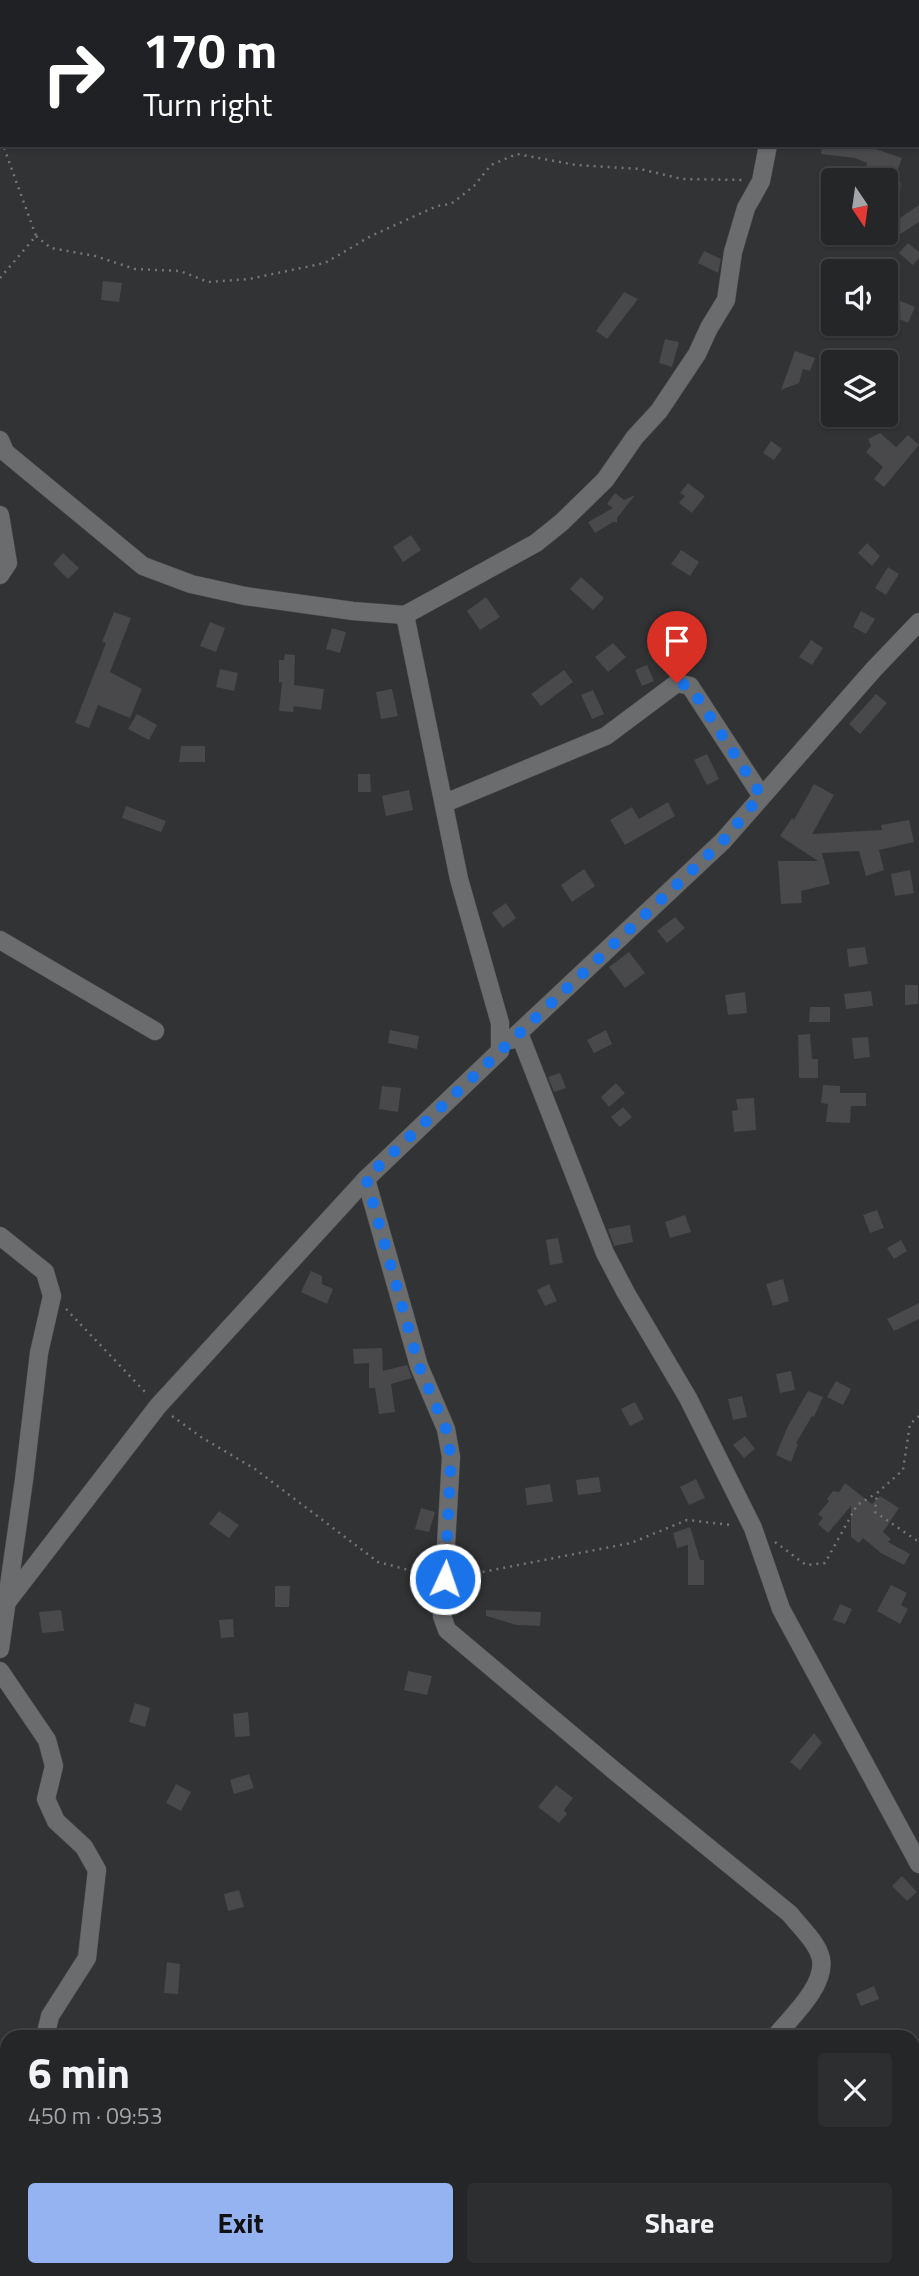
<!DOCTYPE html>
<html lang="en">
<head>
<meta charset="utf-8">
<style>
	:root { --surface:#252628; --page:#2d2e30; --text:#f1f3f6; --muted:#a3a5a8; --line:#424345; --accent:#95b2f1 }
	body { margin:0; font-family:"Titillium Web",sans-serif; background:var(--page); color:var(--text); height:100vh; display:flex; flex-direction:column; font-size:26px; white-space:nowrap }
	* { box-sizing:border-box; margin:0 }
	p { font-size:23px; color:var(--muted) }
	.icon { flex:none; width:38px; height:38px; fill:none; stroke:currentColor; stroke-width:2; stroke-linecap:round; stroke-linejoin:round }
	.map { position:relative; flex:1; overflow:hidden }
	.details { position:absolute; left:0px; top:2030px; width:920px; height:247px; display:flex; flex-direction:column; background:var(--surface); border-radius:21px 21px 0 0; box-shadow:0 2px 5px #0004,0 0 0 2px var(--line) }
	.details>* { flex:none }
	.hud { position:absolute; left:0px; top:0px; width:920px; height:147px; box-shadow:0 2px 5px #0004,0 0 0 2px var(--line); background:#202124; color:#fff; overflow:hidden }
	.needle { width:46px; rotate:167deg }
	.tools { position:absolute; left:821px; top:168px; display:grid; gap:14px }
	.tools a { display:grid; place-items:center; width:77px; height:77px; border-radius:7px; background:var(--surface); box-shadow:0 2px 5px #0004,0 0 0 2px var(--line); font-size:35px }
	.pin { position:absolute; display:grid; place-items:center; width:60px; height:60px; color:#fff; margin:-72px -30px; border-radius:50% 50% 50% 0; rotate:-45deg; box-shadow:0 0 7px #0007 }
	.pin .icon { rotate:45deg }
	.me { position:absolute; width:77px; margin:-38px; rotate:3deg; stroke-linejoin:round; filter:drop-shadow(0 0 5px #0008) }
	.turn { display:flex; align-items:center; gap:24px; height:147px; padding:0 28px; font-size:32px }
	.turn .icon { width:91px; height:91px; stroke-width:2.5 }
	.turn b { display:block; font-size:49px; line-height:60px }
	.round { display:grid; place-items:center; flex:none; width:74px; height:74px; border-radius:7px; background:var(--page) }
	.headline { display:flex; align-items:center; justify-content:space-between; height:119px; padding:0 28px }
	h1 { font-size:42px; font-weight:700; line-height:52px }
	.primary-button { display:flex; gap:14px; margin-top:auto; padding:14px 28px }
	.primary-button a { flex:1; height:80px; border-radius:7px; background:var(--accent); color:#111; font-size:28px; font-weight:700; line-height:80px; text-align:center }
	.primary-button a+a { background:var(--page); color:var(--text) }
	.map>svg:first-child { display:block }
	.building { fill:#49484b }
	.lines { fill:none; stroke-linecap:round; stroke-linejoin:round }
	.minor-casing { stroke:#4e5051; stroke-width:19 }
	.path { stroke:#747577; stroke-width:2.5; stroke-dasharray:2 5; stroke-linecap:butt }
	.minor { stroke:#6a6c6e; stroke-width:18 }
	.route { stroke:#1a73e8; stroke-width:12; stroke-dasharray:0 21.6 }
</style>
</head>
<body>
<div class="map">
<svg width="919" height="2276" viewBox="0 0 919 2276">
	<rect width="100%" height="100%" fill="#313335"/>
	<!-- building -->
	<g class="building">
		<path d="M822,145H874L873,148L902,158L894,180H866L867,163L855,158L821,154Z"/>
		<path d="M886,181L901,183L897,220L919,205V222L886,243Z"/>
		<path d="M908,243L919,252V258L913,265L899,253Z"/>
		<path d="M704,251L721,259L718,273L698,263Z"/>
		<path d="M103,281L122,283L119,302L101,300Z"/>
		<path d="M624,292L638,299L607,339L596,331Z"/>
		<path d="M889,296L915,307L908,323L886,313V304Z"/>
		<path d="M665,339L679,342L672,367L659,363Z"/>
		<path d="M795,351L815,358L810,371L803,369L799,383L781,390Z"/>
		<path d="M880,433L896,447L908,435L919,445L884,487L874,479L883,467L866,452L871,446L868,439Z"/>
		<path d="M771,441L782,449L774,460L763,453Z"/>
		<path d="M688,483L705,496L692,513L679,503L685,496L680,493Z"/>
		<path d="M615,493L624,500L635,495L617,518V522H613L595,533L588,522L613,508L607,504Z"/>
		<path d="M411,535L421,550L403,562L393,547Z"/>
		<path d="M867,543L880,556L872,566L858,553Z"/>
		<path d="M681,550L699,562L690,576L671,564Z"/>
		<path d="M63,553L79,568L68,579L53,564Z"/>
		<path d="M888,567L899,574L886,595L875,588Z"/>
		<path d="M581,577L604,598L593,610L570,589Z"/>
		<path d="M486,597L500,617L480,630L467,611Z"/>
		<path d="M861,611L875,619L866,634L853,627Z"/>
		<path d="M114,612L131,618L110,672L142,689L130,718L98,705L89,728L75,723L106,643L102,642Z"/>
		<path d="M210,622L225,628L216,652L200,646Z"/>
		<path d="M332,628L346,632L340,653L326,649Z"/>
		<path d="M811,640L823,648L812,665L799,657Z"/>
		<path d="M613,643L626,657L608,672L595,657Z"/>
		<path d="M285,654L295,655L294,685L324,689L321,710L294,706L293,712L279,711L282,682H279V660H284Z"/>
		<path d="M647,665L654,681L642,686L635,670Z"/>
		<path d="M220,669L238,673L234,691L216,687Z"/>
		<path d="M564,670L573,682L541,706L531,694Z"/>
		<path d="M392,689L398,716L381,719L376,692Z"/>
		<path d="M593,690L604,714L592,719L581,695Z"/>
		<path d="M876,694L887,703L860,734L849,724Z"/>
		<path d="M137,714L157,725L149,740L128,729Z"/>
		<path d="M181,746H205V762H179Z"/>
		<path d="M707,754L719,779L707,785L694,760Z"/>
		<path d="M358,774H370L371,792H358Z"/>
		<path d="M814,784L834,795L812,834L882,830L881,825L909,820L914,842L879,850L884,870L866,876L859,851L822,853L830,884L801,891L802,903L781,904L778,861H818L780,836L792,818L794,820Z"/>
		<path d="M409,790L413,810L386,816L382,796Z"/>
		<path d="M668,802L675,816L625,845L610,820L632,807L639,819Z"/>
		<path d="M126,806L166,821L161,832L122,818Z"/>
		<path d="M584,869L595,886L572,902L561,885Z"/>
		<path d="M910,870L914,893L895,896L891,874Z"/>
		<path d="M506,903L516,918L503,928L492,913Z"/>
		<path d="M675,917L685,928L667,943L657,931Z"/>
		<path d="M865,947L868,964L849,967L847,949Z"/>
		<path d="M629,952L645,973L625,988L609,967Z"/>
		<path d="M905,985H918V1004L905,1005Z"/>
		<path d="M871,991L873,1006L846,1009L844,994Z"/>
		<path d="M745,992L747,1013L728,1015L725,995Z"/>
		<path d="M810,1007H830V1022H809Z"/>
		<path d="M390,1030L419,1036L417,1049L388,1043Z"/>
		<path d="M606,1030L612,1044L594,1053L587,1040Z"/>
		<path d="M810,1034L812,1059H818V1078H799L798,1035Z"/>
		<path d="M868,1037L870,1057L854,1059L852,1038Z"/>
		<path d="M560,1073L566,1088L554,1092L548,1077Z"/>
		<path d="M616,1083L625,1093L609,1107L601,1097Z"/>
		<path d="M823,1085L840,1086V1093H866V1106H851L850,1123L826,1122L828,1104L821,1103Z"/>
		<path d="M382,1086L401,1088L398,1112L379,1109Z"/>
		<path d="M754,1098L756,1130L734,1132L732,1111L738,1110L736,1099Z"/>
		<path d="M623,1107L632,1117L620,1127L611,1117Z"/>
		<path d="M877,1210L884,1228L870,1233L863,1215Z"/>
		<path d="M685,1215L691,1232L670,1238L665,1222Z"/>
		<path d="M630,1225L633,1242L614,1246L608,1229Z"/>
		<path d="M558,1238L563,1263L550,1265L546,1240Z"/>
		<path d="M901,1240L907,1251L894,1259L887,1248Z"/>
		<path d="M311,1271L322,1276V1284L333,1289L327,1304L301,1292Z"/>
		<path d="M783,1279L789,1301L773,1306L766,1284Z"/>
		<path d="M549,1284L557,1301L545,1306L537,1290Z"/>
		<path d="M919,1303V1319L894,1331L887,1319Z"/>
		<path d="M382,1348L383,1371L407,1365L412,1378L391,1384L395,1412L379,1414L375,1388H369V1363L354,1364L353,1349Z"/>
		<path d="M791,1371L795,1390L780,1393L776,1374Z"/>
		<path d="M836,1381L851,1389L843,1405L827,1397Z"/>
		<path d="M808,1391L823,1397L814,1417L812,1416L796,1443L798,1444L791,1462L776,1455L787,1428Z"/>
		<path d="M742,1396L747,1417L733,1420L728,1399Z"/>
		<path d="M635,1402L644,1419L630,1426L621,1409Z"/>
		<path d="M745,1436L755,1449L744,1458L733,1445Z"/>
		<path d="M599,1477L601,1492L578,1495L576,1480Z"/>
		<path d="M696,1479L705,1498L689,1505L680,1487Z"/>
		<path d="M845,1483L872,1504L880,1496L899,1508L883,1532L891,1539L888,1542L910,1554L904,1565L881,1553L863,1538L859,1543L851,1537V1506L828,1533L818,1524L823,1518L818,1514L829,1501L827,1499L833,1491L839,1492Z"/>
		<path d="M550,1484L553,1502L527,1505L525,1488Z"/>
		<path d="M421,1508L435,1512L429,1532L415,1529Z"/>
		<path d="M219,1511L239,1525L229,1538L209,1524Z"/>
		<path d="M690,1527L700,1560H704V1585H688V1545L677,1548L673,1533Z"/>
		<path d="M891,1585L907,1593L901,1605L908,1609L900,1624L877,1611Z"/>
		<path d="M275,1586H290L289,1607H275Z"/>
		<path d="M840,1604L852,1609L845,1624L833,1620Z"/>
		<path d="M61,1610L64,1631L42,1633L39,1612Z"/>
		<path d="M486,1610L541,1612L540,1626L517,1625L486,1616Z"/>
		<path d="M233,1619L234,1637L221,1638L219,1620Z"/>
		<path d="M408,1671L432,1676L427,1695L404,1690Z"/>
		<path d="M135,1703L150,1708L145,1727L129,1722Z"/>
		<path d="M248,1712L250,1736L235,1737L233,1714Z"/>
		<path d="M814,1733L822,1743L800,1770L790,1762Z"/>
		<path d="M249,1774L254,1788L234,1794L230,1780Z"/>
		<path d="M176,1784L191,1792L181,1811L166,1803Z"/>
		<path d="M556,1785L573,1798L564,1810L567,1814L559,1823L538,1807Z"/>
		<path d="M902,1876L917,1892L907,1901L892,1886Z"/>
		<path d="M239,1890L244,1907L228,1911L224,1894Z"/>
		<path d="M167,1962L180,1964L178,1994L164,1993Z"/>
		<path d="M874,1986L879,1999L861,2006L856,1994Z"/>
	</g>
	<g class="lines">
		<!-- minor casing -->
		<g class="minor-casing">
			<g id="minor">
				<path d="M782,0V2"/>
				<path d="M0,440L5,452L143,566L191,584L245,596L353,611L405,615L536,543L562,522L605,480L635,437L659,411L697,354L709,328L726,300L733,252L746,208L761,181L768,145"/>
				<path d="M0,515L8,563L0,575"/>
				<path d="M445,803L606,736L677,683L690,686L761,795"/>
				<path d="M0,940L155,1031"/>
				<path d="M519,1033L605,1253L626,1293L688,1398L753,1528L781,1609L919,1864"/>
				<path d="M511,1040L723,841L874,669L919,622"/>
				<path d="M366,1179L419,1366L446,1429L451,1457L442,1616L447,1630L617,1773L790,1914C800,1927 818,1943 821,1959C826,1986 790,2018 775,2037"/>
				<path d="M0,1236L45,1272L52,1296L39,1353L24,1480L0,1649"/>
				<path d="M7,1602L158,1406L366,1179L500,1051V1023L459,879L405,615"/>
				<path d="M0,1671L47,1740L54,1766L46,1799L56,1821L84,1847L97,1870L87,1958L50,2016L45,2037"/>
				<path d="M113,2270L122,2276"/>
				<path d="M578,2276L586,2270"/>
			</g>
		</g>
		<!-- path -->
		<g class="path">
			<path d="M0,137L2,142"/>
			<path d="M36,236L51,248L95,256L135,269L180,271L208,282L249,279L325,263L371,236L437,206L451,204L474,186L491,165L517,154L576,165L640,169L682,179L743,180"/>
			<path d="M0,278L36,236L3,145"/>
			<path d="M66,1309L146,1393"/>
			<path d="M172,1416L201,1437L255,1469L378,1562L428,1575"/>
			<path d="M919,1416L910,1424L903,1470L877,1493L875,1512L919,1542"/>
			<path d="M775,1542L806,1565L825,1563L857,1505L877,1493"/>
			<path d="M462,1576L631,1543L687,1520L731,1525"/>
		</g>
		<!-- minor -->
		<use href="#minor" class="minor"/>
	</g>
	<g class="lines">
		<!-- route -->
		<path class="route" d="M445,1579L451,1457L446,1429L419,1366L366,1178L723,841L761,795L690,686L677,683"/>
	</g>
</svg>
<div class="tools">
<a><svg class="needle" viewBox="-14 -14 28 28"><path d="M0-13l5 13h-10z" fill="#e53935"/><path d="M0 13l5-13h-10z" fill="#a3a5a8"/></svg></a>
<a><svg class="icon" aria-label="sound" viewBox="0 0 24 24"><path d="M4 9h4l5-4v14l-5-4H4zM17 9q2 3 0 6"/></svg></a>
<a><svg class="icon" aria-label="layers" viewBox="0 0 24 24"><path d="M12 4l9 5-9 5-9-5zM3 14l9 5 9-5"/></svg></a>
</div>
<div class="pin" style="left:677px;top:683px;background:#d93025"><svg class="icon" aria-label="arrive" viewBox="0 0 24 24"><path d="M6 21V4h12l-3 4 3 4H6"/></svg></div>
<svg class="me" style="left:445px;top:1579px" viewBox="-20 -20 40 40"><circle r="17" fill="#1a73e8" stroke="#fff" stroke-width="3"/><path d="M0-11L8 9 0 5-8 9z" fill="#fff"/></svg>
<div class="hud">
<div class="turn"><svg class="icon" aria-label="right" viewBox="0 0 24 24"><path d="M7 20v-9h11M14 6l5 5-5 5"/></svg><div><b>170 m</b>Turn right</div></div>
</div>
<section class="details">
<div class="headline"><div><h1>6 min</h1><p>450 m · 09:53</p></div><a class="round"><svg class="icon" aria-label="close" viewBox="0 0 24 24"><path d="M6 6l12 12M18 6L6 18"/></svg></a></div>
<div class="primary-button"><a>Exit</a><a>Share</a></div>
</section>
</div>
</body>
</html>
